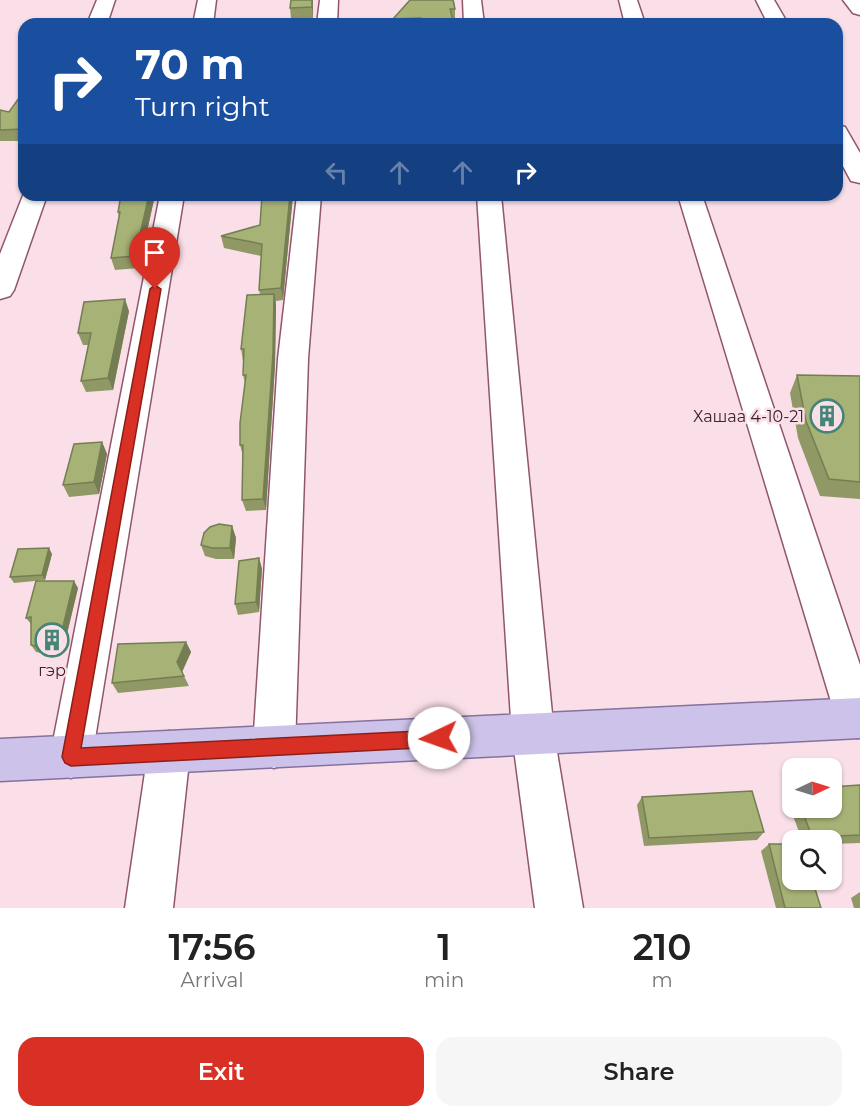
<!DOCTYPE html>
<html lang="en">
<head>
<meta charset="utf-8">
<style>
	:root { --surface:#fff; --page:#f6f6f6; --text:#222; --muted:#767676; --accent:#d93025 }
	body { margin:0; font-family:Montserrat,sans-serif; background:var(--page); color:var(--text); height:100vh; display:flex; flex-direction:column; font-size:22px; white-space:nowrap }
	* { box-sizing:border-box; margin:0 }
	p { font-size:20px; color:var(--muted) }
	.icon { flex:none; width:33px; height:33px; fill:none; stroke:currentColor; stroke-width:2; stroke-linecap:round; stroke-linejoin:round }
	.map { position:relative; height:908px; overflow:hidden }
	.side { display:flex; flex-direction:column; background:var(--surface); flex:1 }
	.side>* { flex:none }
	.banner { position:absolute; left:18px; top:18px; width:825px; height:183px; border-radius:18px; box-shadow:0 2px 4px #0004; background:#1a4fa0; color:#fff; overflow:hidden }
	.needle { width:39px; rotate:86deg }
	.fabs { position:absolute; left:782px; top:758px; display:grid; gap:12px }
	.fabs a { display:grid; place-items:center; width:60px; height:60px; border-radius:12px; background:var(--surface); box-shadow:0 2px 4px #0004; font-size:30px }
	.pin { position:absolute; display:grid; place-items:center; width:51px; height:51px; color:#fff; margin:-62px -26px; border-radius:50% 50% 50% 0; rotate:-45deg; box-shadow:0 0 6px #0007 }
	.pin .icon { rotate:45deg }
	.me { position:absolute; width:66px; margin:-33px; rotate:267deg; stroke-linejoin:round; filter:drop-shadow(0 0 4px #0008) }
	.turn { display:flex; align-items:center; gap:21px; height:126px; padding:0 18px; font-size:27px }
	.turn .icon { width:78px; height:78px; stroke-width:2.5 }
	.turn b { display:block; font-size:42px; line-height:51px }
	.lanes { display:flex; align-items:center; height:57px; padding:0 18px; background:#0003; justify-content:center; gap:30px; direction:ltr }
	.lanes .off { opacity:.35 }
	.eta { display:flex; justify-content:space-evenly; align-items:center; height:102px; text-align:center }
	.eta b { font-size:36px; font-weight:600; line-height:42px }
	.primary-button { display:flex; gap:12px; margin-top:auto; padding:12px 18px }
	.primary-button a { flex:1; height:69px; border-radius:18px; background:var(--accent); color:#fff; font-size:24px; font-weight:600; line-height:69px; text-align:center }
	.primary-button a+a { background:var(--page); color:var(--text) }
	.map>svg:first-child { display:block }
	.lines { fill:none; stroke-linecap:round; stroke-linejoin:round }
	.minor-casing { stroke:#90566c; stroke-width:3 }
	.major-casing { stroke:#85719e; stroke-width:3 }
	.minor { fill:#fff; fill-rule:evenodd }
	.major { fill:#cdc3ea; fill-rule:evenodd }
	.wall { fill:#909965 }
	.shaded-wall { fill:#757d53 }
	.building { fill:#a7b276; stroke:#757d53; stroke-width:1.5 }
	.route { fill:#d93025; stroke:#8d1f18; stroke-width:1.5 }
	.labels { text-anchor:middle; stroke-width:5; stroke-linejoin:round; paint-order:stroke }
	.poi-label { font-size:16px; fill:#3c232c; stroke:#fadfe8; text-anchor:end }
</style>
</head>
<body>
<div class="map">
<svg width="860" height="908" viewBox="0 0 860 908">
	<rect width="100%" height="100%" fill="#fadfe8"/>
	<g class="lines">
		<!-- minor casing -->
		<g class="minor-casing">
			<g id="minor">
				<path d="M97,0H115L107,24H87Z"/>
				<path d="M198,0H216L213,24H193Z"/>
				<path d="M320,0H338L337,24H317Z"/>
				<path d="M463,0H481L484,24H464Z"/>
				<path d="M619,0H637L645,24H625Z"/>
				<path d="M756,0H774L788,24H768Z"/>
				<path d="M843,0H860V15L853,13Z"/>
				<path d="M837,125L845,127L860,153V183L851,181L837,155Z"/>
				<path d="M24,193V195H47L14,290L10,296L0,299V254Z"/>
				<path d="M160,195H184L92,757L86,772L71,778L56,772L50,757Z"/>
				<path d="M297,195H321L308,359L295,747L289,762L274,768L259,762L253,747L278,359Z"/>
				<path d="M477,195H501L554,734L583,908H535L512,734Z"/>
				<path d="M678,195H702L860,665V737L857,738L842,732L836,718Z"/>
				<path d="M169,731L184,737L190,752L173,908H125L148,752L154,737Z"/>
			</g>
		</g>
		<!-- major casing -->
		<g class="major-casing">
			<path id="major" d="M860,698V738L0,781V739Z"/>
		</g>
		<!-- minor -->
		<use href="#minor" class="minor"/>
		<!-- major -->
		<use href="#major" class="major"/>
	</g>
	<!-- wall -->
	<g class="wall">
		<path d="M291,0H313V18L291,19L290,8Z"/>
		<path d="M410,0H454L455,9V19H453L454,24H393V19Z"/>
		<path d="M24,91V141H0V110L9,112Z"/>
		<path d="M121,195H155L139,268L115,270L111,258L119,218L118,212Z"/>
		<path d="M262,195H293L283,300L276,301V306L275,365L266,510L246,511L242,500L243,456L240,445L245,383L243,375V361L241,349L260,294L259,290L261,256L224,248L221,236L260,225Z"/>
		<path d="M129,311L113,390L86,392L81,381L88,345H83L78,333Z"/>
		<path d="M797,375L860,376V499L820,496L798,438L790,393Z"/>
		<path d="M102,442L107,454L99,494L69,497L63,485Z"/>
		<path d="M232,526L236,538L234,559H216L205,556L201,545Z"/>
		<path d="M52,554L45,580L14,583L10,577Z"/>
		<path d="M259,558L262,569L259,612L238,615L235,604Z"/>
		<path d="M78,588L64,646L50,655L36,652L31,645V624L26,618Z"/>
		<path d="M186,642L191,652L182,672L189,686L118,693L112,683Z"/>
		<path d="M860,785V843L831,844V840H802L786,797L792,791V807H831Z"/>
		<path d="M642,797L764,832L757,840L644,846L637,805Z"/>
		<path d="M769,844L817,880L813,881L821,908H776L761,851Z"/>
		<path d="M860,892V908H854L851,898Z"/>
	</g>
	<!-- shaded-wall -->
	<g class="shaded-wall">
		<path d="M312,0H313V18L312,7Z"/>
		<path d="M149,195H155L139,268L135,256Z"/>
		<path d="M290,195H293L283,300L281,288Z"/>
		<path d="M274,294L276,306L275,365L266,510L263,499Z"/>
		<path d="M125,299L129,311L113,390L108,378Z"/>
		<path d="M102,442L107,454L99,494L94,482Z"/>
		<path d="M232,526L236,538L234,559L230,548Z"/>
		<path d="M49,548L52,554L45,580L42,575Z"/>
		<path d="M259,558L262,569L259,612L256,602Z"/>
		<path d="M74,581L78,588L64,646L50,655L45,648Z"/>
		<path d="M186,642L191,652L182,672L177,662Z"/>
	</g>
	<!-- building -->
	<g class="building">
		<path d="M291,0H312V7L290,8Z"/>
		<path d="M410,0H453L455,9H450L454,24H422L421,18L393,19Z"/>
		<path d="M24,91V129L0,130V110L9,112Z"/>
		<path d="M121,195H149L135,256L111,258L120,212H118Z"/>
		<path d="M262,195H290L281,288L259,290L262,244L221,236L260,225Z"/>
		<path d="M274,294L273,353L263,499L242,500L243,445H240V423L246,375H243L244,349H241L247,295Z"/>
		<path d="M125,299L108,378L81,381L91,333H78L84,302Z"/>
		<path d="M797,375L860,376V482L829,479L806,421Z"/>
		<path d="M102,442L94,482L63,485L74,444Z"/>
		<path d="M219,524L232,526L230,548H212L201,545L204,533L210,527Z"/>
		<path d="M49,548L42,575L10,577L18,549Z"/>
		<path d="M259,558L256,602L235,604L239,561Z"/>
		<path d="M36,581H74L60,639L45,648L31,645V617L26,618Z"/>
		<path d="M186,642L177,662L184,676L112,683L118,644Z"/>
		<path d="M860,785V835L812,837L801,807H831V787Z"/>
		<path d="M752,791L764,832L649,838L642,797Z"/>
		<path d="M769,844H792V879H812L821,908H785Z"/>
	</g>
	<!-- route -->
	<path class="route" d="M155,285L161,289L81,748L439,730L445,732L448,738L445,744L439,747L71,766L65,763L62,757L150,289Z"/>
	<!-- icons -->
	<defs>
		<g id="building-ring" transform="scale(1.725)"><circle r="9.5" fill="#fadfe8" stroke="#448576" stroke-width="1.5"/><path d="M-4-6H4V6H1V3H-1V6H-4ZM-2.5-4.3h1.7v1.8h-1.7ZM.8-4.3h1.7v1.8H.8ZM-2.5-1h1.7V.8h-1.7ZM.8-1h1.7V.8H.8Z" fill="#448576"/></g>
	</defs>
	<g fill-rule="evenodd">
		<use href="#building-ring" x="827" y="416"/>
		<use href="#building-ring" x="52" y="640"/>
	</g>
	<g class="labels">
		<!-- poi labels -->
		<g class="poi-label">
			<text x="804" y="422">Хашаа 4-10-21</text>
			<text x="52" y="676" text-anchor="middle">гэр</text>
		</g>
	</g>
</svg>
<div class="fabs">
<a><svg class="needle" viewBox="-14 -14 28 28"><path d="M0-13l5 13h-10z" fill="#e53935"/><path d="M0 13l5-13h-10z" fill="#767676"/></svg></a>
<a><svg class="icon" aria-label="search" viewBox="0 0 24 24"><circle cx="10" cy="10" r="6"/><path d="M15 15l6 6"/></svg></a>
</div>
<div class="pin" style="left:155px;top:289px;background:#d93025"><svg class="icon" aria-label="arrive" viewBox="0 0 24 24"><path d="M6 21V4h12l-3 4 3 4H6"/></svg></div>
<svg class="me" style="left:439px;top:738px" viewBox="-20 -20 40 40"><circle r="19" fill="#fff"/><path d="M0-13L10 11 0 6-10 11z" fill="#d93025"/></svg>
<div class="banner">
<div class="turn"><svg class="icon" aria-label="right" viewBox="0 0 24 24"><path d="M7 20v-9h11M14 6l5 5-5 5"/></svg><div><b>70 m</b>Turn right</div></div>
<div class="lanes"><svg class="icon off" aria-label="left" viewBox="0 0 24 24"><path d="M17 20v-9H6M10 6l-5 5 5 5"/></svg><svg class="icon off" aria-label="ahead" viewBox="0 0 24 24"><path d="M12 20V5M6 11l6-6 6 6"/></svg><svg class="icon off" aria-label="ahead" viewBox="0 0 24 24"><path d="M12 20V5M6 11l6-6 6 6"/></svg><svg class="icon" aria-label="right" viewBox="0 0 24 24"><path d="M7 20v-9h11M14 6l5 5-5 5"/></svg></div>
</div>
</div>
<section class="side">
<div class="eta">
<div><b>17:56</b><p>Arrival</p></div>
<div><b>1</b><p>min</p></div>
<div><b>210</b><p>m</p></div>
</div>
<div class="primary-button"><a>Exit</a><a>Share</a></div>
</section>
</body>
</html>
